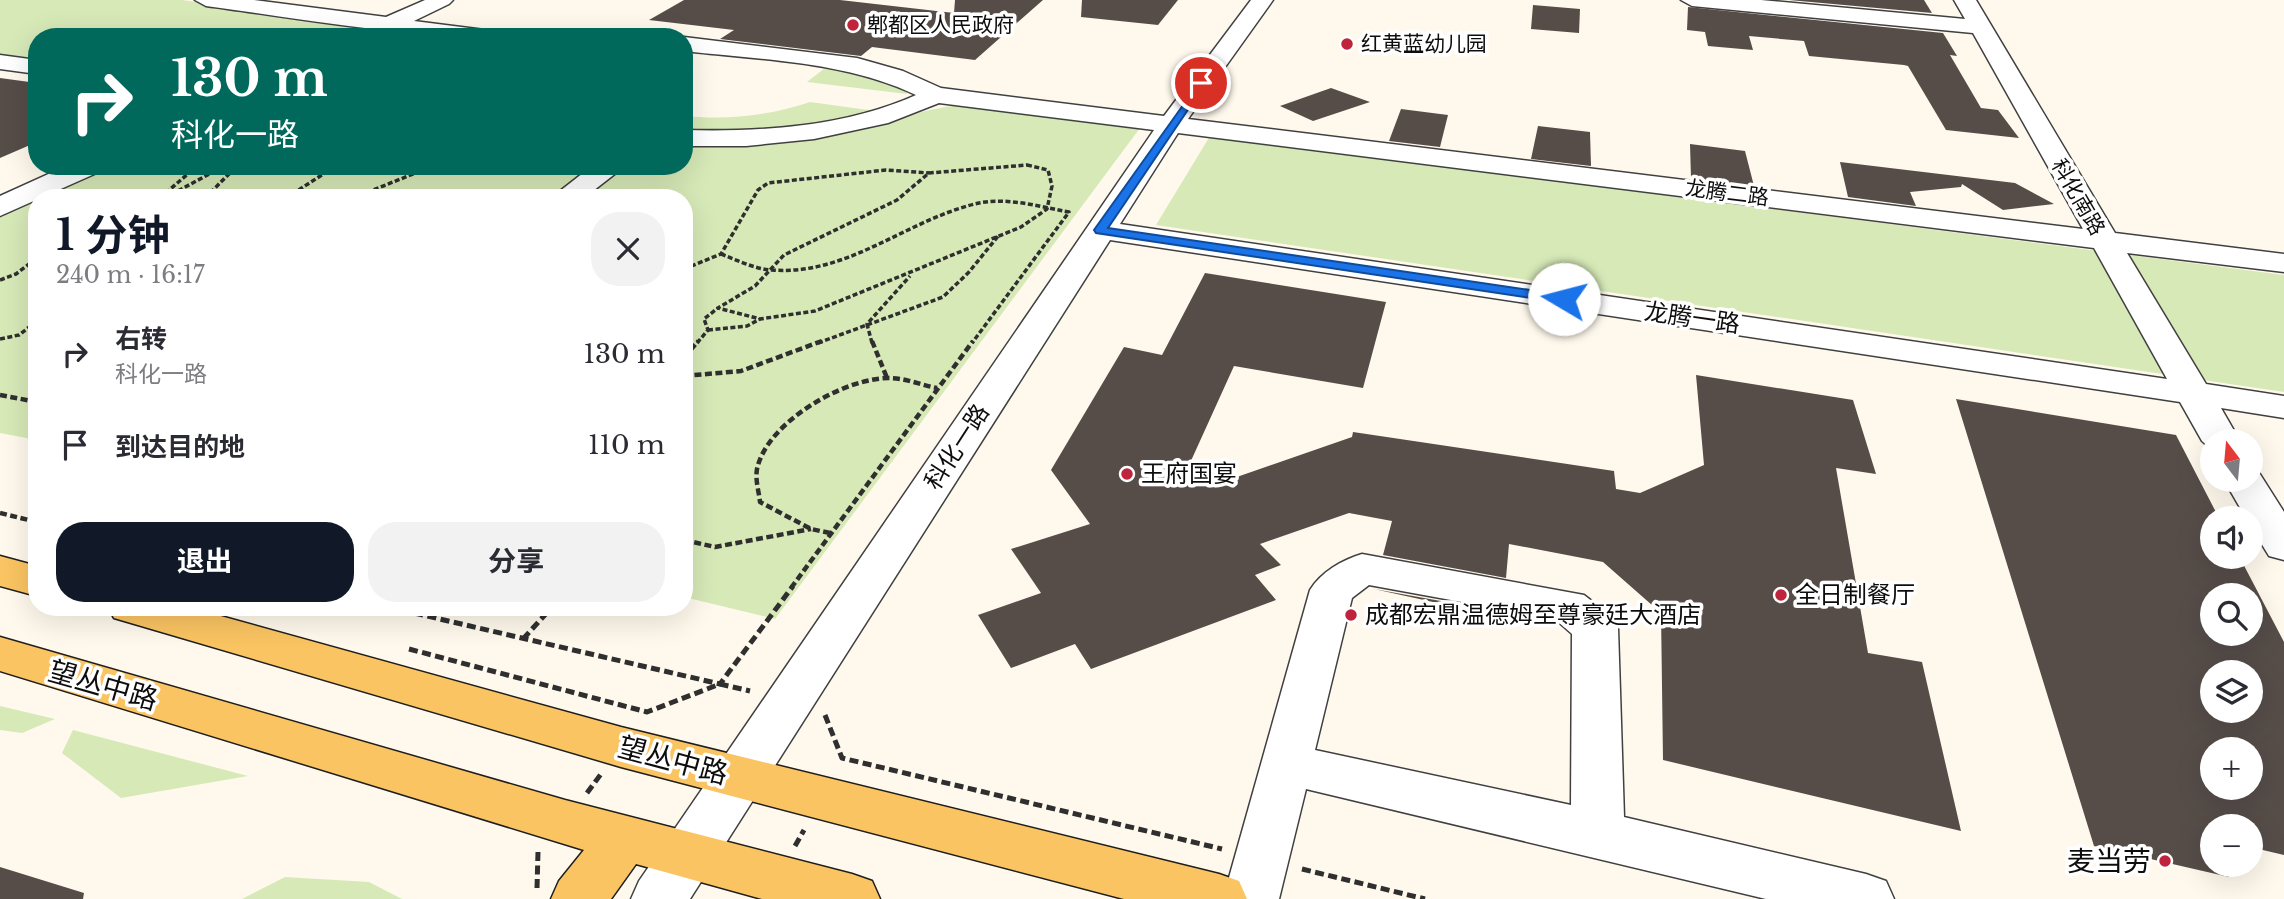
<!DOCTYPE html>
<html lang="zh">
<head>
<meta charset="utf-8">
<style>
	:root { --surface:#fff; --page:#f2f2f3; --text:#2b2b33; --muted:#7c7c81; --accent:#111827 }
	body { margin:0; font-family:"Libre Baskerville","Noto Sans SC",serif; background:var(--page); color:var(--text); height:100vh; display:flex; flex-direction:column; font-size:26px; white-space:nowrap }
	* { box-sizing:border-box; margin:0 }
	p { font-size:23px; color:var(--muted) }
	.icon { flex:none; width:38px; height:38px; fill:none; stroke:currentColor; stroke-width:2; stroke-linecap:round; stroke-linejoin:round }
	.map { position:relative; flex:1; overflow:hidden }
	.details { position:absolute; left:28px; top:189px; width:665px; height:427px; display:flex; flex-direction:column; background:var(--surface); border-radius:28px; box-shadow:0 7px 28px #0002 }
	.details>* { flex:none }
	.banner { position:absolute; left:28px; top:28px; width:665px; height:147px; border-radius:28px; box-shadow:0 7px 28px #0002; background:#00695c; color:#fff; overflow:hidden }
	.needle { width:46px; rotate:344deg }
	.controls { position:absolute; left:2200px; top:429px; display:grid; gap:14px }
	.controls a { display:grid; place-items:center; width:63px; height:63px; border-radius:50%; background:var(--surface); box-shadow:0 7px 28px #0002; font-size:35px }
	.pin { position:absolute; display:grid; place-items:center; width:60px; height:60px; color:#fff; margin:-30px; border:4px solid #fff; border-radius:50%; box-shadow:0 2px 7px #0007 }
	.me { position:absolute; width:77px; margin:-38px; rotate:278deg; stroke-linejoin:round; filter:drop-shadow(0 0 5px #0008) }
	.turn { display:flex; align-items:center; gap:24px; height:147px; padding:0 28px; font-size:32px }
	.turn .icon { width:91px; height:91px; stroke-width:2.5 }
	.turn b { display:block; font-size:49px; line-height:60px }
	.round { display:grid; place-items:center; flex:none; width:74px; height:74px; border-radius:28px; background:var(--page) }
	.summary { display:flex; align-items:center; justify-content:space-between; height:119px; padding:0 28px }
	h1 { font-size:42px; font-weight:700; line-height:52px; color:var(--accent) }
	.action { display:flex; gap:14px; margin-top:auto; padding:14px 28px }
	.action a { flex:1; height:80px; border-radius:28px; background:var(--accent); color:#fff; font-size:28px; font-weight:700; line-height:80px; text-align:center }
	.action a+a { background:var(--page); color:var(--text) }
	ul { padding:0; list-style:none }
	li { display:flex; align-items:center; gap:21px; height:91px; padding:0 28px }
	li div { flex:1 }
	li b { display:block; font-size:26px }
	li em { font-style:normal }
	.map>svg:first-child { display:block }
	.green { fill:#d7e9b7 }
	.building { fill:#564d49; fill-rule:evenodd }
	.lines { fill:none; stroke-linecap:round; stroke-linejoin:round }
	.minor-casing { stroke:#404040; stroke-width:3 }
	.major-casing { stroke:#1e1e1e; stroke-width:3 }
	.path-far2 { stroke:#2f2f2f; stroke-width:3.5; stroke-dasharray:5 2.5; stroke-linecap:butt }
	.path-far1 { stroke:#2f2f2f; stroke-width:4.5; stroke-dasharray:7 3.5; stroke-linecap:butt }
	.path { stroke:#2f2f2f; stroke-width:5; stroke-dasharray:9 4.5; stroke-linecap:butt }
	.minor { fill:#fff; fill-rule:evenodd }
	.major { fill:#fac462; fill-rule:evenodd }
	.route { fill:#1a73e8; stroke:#114b97; stroke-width:2 }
	.poi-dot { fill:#be243c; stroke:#fff; stroke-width:2.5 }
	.labels { text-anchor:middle; stroke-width:7; stroke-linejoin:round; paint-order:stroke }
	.far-poi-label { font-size:21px; fill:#0d0d0d; stroke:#fff; text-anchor:start }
	.far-street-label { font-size:21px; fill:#0d0d0d; stroke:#fff }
	.street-label { font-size:24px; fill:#0d0d0d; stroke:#fff }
	.poi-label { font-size:24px; fill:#0d0d0d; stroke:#fff; text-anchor:start }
	.near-street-label { font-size:28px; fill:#0d0d0d; stroke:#fff }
	.near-poi-label { font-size:28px; fill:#0d0d0d; stroke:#fff; text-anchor:end }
</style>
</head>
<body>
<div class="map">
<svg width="2284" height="899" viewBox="0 0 2284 899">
	<rect width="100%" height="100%" fill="#fff9ed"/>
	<!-- green -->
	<g class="green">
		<path d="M0,0H182L376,26L351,37H37V65L0,59Z"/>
		<path d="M829,65L906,88L907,94L807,82Z"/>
		<path d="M810,102L883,112L764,131L684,132V116C728,120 768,116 810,102Z"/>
		<path d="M965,105L1140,128L775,619L684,597V198H583L628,166H684V146C745,147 807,141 866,127C900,120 931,106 965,105Z"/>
		<path d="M1210,136L2284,275V392L1156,225Z"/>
		<path d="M100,166H595L548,198H37V440L0,433V212Z"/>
		<path d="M0,706L55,719L22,733L0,730Z"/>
		<path d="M73,730L248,776L121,798L62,753Z"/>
		<path d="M285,877L369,882L402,899H242Z"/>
	</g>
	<!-- building -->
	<g class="building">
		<path d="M684,0H840L954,13L955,0H1043L975,60L872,47L861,56L720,39L734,30L649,20Z"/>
		<path d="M1082,0H1178L1158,25L1081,17Z"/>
		<path d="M1789,0H1924L1932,13Z"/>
		<path d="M1533,5L1580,9L1579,33L1531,29Z"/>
		<path d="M1688,7L1943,33L1957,56L1950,55L1981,108L1998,110L2019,138L1946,130L1908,66L1904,65L1809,56L1804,41L1749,36L1753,50L1708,46L1705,32L1687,30Z"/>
		<path d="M0,78L37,83V142L0,158Z"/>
		<path d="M1331,88L1370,102L1313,121L1280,106Z"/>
		<path d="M1401,109L1448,115L1440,147L1389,141Z"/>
		<path d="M1538,126L1590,132L1591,166L1531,159Z"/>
		<path d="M1690,144L1745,151L1754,186L1691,178Z"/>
		<path d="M1840,162L2015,183L2054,204L2003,210L1962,184L1961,187L1910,192L1916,206L1848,197Z"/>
		<path d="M1205,273L1386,302L1363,388L1234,366L1190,463L1211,486L1352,437L1353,432L1614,471L1616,489L1640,493L1704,465L1696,375L1853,400L1876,474L1836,468L1868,653L1922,662L1961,831L1663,760L1661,613L1603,562L1509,544L1506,578L1383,555L1392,521L1349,513L1260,544L1281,565L1255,575L1276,600L1091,669L1075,644L1011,668L978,615L1041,593L1011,549L1090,524L1051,470L1124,347L1162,355Z"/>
		<path d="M1956,399L2176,435L2219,518H2212V556H2239L2284,642V855L2250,847V826H2212V864H2224L2229,877L2094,846ZM2212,595H2250V634H2212ZM2212,672H2250V710H2212ZM2212,749H2250V788H2212Z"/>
		<path d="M1374,589L1502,612L1501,617Z"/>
		<path d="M0,867L84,893L83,899H0Z"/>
	</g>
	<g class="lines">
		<!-- minor casing -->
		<g class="minor-casing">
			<g id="minor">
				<path d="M195,0H254L386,17L425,0H453L449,4L414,21L485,30L496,37C399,37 303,19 206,6Z"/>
				<path d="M1251,0H1273L1188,119L2083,229L1973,33L1692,6L1681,0H1761L1965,19L1954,0H1976L2115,233L2284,254V272L2127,253L2206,384L2284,396V418L2221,408L2240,441H2212V450L2202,441L2180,402L1110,240L690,899H631L639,881L1154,130L939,103L888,123L814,139L746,146H684V130C762,132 844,127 916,95C844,61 762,60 684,51V37L857,58L903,71L941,88L1164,116ZM1178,133L2094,248L2167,379L1120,224Z"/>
				<path d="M0,55L37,60V74L0,69Z"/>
				<path d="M66,166H103L99,172L0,216V196Z"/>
				<path d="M592,166H625L584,198H551Z"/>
				<path d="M2250,469L2258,471L2284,512V560L2269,556L2250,525V518H2246L2224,480H2250Z"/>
				<path d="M1362,554L1584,595L1611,616L1618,628L1624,817L1866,874L1886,881L1894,899H1766L1306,789L1279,899H1223L1310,590C1321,572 1342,560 1362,554ZM1369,585L1555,619L1572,634L1571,805L1315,750L1352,598Z"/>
			</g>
		</g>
		<!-- major casing -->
		<g class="major-casing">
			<g id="major">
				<path d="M0,556L37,566V596L0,586Z"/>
				<path d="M108,607H188L621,727L1219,874L1239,881L1247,899H1124L621,767L114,618Z"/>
				<path d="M0,637L565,800L852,874L872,881L880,899H762L636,864L611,899H551L559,881L584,850L0,671Z"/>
			</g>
		</g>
		<!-- path-far2 -->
		<g class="path-far2">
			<path d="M1027,165L1048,170L1052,186L1047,209L1021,227L815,311L760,319L718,308L755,286L784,255L897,200L929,173Z"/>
			<path d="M160,198L197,166"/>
			<path d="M165,198L224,166"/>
			<path d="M205,198L233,170L229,166"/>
			<path d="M286,198L336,166"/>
			<path d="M353,198L433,166"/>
			<path d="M721,254C737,260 754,269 772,270C849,276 907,219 979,203C1009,197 1040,207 1069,212L972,343"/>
			<path d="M684,269L721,254L758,190L768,183L886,170L929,173"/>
			<path d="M0,280L16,274L37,258"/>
			<path d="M708,330L747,326L760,319"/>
			<path d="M0,339L19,335L37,321"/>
			<path d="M697,343L708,330L704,319L718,308"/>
			<path d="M818,343L943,297L969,272L999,235"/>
			<path d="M872,343L867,324L910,276"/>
		</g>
		<!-- path-far1 -->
		<g class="path-far1">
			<path d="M872,341L887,378"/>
			<path d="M684,358L698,341"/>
			<path d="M684,376L741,371L822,341"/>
			<path d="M0,395L37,402"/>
			<path d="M0,513L37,522"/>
			<path d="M830,533L811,529L760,502C759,492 755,480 757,469C767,422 844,378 889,378C905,378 921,385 937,388"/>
			<path d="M684,540L715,547L811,529"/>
			<path d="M791,588L973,341"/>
		</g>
		<!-- path -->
		<g class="path">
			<path d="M388,607L720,684L793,586"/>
			<path d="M523,639L552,607"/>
			<path d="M409,649L647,712L720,684L750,691"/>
			<path d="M825,715L842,758L1222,849"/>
			<path d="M587,793L601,774"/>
			<path d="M795,846L804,830"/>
			<path d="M1302,869L1425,899"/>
			<path d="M537,888L538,852"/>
		</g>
		<!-- minor -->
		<use href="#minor" class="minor"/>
		<!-- major -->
		<use href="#major" class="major"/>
	</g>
	<!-- route -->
	<path class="route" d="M1201,80L1206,83L1108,228L1564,295L1571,299L1564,303L1096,233L1094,230Z"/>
	<!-- markers -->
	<g class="poi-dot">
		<circle cx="853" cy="25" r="7"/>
		<circle cx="1347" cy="44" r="7"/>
		<circle cx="1127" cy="474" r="7"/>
		<circle cx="1781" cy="595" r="7"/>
		<circle cx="1351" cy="615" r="7"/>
		<circle cx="2165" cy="861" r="7"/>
	</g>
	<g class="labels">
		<!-- far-poi labels -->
		<g class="far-poi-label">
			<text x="867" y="32">郫都区人民政府</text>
			<text x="1361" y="51">红黄蓝幼儿园</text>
		</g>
		<!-- far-street labels -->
		<g class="far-street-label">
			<text transform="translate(1727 193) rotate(7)" y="7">龙腾二路</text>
			<text transform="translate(2078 197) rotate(60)" y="7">科化南路</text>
		</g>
		<!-- street labels -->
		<g class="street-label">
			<text transform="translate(1692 318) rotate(8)" y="8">龙腾一路</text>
			<text transform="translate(957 447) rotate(-57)" y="8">科化一路</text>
		</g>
		<!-- poi labels -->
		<g class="poi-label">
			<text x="1141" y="482">王府国宴</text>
			<text x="1795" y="603">全日制餐厅</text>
			<text x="1365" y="623">成都宏鼎温德姆至尊豪廷大酒店</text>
		</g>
		<!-- near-street labels -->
		<g class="near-street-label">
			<text transform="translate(103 685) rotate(16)" y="10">望丛中路</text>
			<text transform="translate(673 760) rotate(15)" y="10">望丛中路</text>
		</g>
		<!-- near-poi labels -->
		<g class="near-poi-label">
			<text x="2151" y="871">麦当劳</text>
		</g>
	</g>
</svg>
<div class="controls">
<a><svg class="needle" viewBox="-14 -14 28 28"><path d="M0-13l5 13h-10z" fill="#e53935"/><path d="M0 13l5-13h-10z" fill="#7c7c81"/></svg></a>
<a><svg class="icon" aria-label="sound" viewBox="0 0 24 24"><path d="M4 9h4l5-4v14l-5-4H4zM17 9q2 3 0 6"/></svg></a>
<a><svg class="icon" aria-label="search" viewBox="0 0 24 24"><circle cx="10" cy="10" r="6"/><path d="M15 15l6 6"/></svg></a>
<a><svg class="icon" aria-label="layers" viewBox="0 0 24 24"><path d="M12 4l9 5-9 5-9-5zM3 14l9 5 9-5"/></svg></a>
<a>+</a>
<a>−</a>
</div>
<div class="pin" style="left:1201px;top:83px;background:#d93025"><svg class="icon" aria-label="arrive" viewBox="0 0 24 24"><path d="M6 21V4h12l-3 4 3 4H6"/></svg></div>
<svg class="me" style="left:1564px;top:299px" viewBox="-20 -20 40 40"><circle r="19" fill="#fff"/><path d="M0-13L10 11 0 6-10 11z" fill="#1a73e8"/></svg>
<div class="banner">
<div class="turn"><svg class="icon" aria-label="right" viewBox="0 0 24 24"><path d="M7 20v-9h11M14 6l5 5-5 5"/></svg><div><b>130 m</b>科化一路</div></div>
</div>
<section class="details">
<div class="summary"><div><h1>1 分钟</h1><p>240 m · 16:17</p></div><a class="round"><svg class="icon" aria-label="close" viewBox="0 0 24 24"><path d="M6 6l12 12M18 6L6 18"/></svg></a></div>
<ul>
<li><svg class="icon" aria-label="right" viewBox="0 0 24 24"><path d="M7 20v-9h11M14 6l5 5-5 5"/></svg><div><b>右转</b><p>科化一路</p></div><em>130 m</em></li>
<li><svg class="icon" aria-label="arrive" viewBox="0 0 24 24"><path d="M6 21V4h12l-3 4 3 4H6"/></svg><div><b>到达目的地</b></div><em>110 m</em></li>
</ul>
<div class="action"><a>退出</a><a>分享</a></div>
</section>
</div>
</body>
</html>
